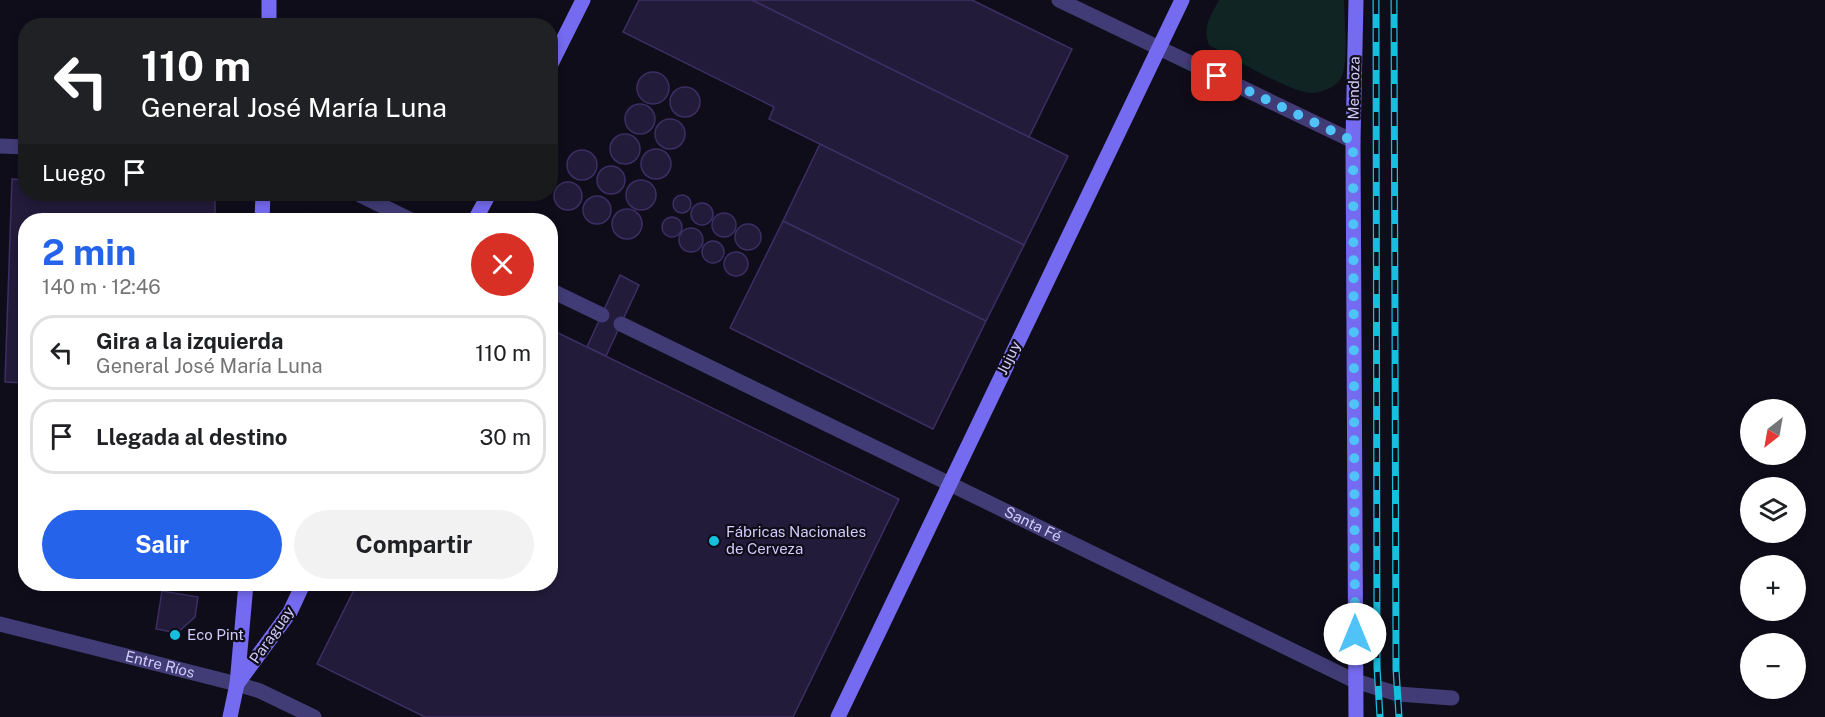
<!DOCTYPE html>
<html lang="es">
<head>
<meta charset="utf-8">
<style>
	:root { --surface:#fff; --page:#f2f2f2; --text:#202124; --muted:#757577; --line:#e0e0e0; --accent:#2563eb }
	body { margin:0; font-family:"Public Sans",sans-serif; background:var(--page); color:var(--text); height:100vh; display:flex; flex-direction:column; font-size:22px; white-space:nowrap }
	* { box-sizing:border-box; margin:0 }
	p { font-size:20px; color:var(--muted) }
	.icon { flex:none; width:33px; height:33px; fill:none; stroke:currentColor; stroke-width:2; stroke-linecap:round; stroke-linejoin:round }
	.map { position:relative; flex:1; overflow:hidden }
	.sheet { position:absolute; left:18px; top:213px; width:540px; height:378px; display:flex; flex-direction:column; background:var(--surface); border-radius:24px; box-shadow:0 3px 9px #0003 }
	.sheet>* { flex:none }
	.guide { position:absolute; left:18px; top:18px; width:540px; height:183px; border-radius:24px; box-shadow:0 3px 9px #0003; background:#202124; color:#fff; overflow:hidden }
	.needle { width:39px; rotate:211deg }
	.buttons { position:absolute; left:1740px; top:399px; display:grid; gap:12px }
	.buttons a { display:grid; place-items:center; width:66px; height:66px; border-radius:50%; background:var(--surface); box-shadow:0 3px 9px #0003; font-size:30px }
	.pin { position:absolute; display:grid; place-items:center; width:51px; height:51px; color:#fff; margin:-26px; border-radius:12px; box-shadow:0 3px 9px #0006 }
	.me { position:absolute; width:66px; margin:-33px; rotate:0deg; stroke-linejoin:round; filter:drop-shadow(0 0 4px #0008) }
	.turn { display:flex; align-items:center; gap:21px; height:126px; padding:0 24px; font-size:27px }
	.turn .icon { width:78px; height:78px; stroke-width:2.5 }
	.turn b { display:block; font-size:42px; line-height:51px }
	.then { display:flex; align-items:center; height:57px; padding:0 24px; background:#0003; gap:12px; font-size:22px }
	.round { display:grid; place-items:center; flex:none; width:63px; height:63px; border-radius:32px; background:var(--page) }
	.summary { display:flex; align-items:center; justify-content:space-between; height:102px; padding:0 24px }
	h1 { font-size:36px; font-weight:700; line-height:45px; color:var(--accent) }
	.action { display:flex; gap:12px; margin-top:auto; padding:12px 24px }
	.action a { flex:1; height:69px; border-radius:36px; background:var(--accent); color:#fff; font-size:24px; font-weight:700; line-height:69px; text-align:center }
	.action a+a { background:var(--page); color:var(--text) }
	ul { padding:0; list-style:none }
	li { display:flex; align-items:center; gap:18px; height:75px; margin:0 12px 9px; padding:0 12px; border:3px solid var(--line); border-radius:24px }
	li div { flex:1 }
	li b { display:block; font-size:22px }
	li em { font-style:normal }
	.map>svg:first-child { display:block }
	.green { fill:#102424 }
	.building { fill:#221b3a; stroke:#3c2f64; stroke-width:1.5 }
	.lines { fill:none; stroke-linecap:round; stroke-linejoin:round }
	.street { stroke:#413c76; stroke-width:15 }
	.secondary { stroke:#756bf1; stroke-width:15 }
	.rail-casing { stroke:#15bfdd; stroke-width:7 }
	.rail { stroke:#100d1b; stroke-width:4.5; stroke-dasharray:14; stroke-linecap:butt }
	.route { stroke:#4fc3f7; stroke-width:10; stroke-dasharray:0 18 }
	.poi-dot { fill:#15bfdd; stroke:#100d1b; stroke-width:2 }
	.labels { text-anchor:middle; stroke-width:4.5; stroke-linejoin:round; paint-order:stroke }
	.street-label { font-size:15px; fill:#d3cbfa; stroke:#100d1b }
	.poi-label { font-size:15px; fill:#d3cbfa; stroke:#100d1b; text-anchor:start }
</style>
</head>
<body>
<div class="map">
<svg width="1825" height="717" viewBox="0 0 1825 717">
	<rect width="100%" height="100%" fill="#100d1b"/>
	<!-- green -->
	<path class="green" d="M1219,0H1344C1344,19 1349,63 1341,78C1336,87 1323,92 1313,93C1292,94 1230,56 1209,45C1202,27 1211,16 1219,0Z"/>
	<!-- building -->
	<g class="building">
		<path d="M639,0H752L1068,156L1024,245L769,119L774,107L623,32Z"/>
		<path d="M752,0H972L1072,49L1029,137Z"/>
		<circle cx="653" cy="88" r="16"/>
		<circle cx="685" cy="102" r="15"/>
		<circle cx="640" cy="119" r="15"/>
		<circle cx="670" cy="134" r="15"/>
		<circle cx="625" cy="149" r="15"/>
		<path d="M820,144L1024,245L986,321L783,221Z"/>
		<circle cx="656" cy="164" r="15"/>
		<circle cx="582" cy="165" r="15"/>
		<circle cx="611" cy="180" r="14"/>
		<path d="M12,179L26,180V194H215V220H26V383L5,382Z"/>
		<circle cx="641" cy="195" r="15"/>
		<circle cx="568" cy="196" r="14"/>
		<circle cx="682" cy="204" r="9"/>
		<circle cx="597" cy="210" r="14"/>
		<circle cx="702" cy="214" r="11"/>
		<circle cx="627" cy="224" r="15"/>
		<circle cx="724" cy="225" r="12"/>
		<path d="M312,214L325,220H312Z"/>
		<circle cx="672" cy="227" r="10"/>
		<path d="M783,221L986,321L933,429L730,328Z"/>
		<circle cx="748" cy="237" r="13"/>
		<circle cx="691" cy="240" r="12"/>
		<circle cx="713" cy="252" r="11"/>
		<circle cx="736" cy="264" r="12"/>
		<path d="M620,275L639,285L606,356L587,347Z"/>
		<path d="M550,329L899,499L793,717H425L317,664L357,584H550Z"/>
		<path d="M162,591L198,597L195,617L177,633L156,629Z"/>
	</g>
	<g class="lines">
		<!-- street -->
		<g class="street">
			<path d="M1059,0L1353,141"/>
			<path d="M0,146L26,147"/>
			<path d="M358,194L411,220"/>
			<path d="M550,290L602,315"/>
			<path id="s1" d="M621,324L1355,681L1398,694L1452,698"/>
			<path id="s2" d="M0,624L237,684L260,691L314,717"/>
		</g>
		<!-- secondary -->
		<g class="secondary">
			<path d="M269,26V0"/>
			<path d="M550,66L583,0"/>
			<path d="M262,220L263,194"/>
			<path d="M475,220L489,194"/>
			<path d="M237,684L290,612L303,584"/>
			<path d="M230,717L237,684L246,584"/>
			<path d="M838,717L1182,0"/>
			<path d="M1356,717L1353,141L1356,0"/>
		</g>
		<!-- rail casing -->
		<g class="rail-casing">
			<g id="rail">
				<path d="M1376,0L1377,667L1380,717"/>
				<path d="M1394,0L1396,669L1399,717"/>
			</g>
		</g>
		<!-- rail -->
		<use href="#rail" class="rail"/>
	</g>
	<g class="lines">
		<!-- route -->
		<path class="route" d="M1217,76L1353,141L1355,634"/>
	</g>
	<!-- markers -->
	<g class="poi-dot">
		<circle cx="714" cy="541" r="6"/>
		<circle cx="175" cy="635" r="6"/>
	</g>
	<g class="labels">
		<!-- street labels -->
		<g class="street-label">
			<text transform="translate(1354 88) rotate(-89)" y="5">Mendoza</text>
			<text transform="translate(1009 358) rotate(-64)" y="5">Jujuy</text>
			<text dy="5" stroke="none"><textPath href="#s1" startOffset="458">Santa Fé</textPath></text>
			<text transform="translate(272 635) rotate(-55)" y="5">Paraguay</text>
			<text dy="5" stroke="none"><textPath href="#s2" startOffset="165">Entre Ríos</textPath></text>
		</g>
		<!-- poi labels -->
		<g class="poi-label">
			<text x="726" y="537">Fábricas Nacionales<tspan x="726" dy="17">de Cerveza</tspan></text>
			<text x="187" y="640">Eco Pint</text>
		</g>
	</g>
</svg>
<div class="buttons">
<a><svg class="needle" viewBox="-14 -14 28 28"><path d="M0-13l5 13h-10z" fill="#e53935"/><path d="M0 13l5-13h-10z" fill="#757577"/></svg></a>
<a><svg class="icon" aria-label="layers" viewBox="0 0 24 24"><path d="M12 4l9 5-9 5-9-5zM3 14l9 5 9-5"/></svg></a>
<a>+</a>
<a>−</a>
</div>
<div class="pin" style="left:1217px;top:76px;background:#d93025"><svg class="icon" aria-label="arrive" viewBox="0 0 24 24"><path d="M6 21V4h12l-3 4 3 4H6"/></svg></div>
<svg class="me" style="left:1355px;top:634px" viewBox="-20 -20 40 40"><circle r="19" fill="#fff"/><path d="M0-13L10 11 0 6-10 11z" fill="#4fc3f7"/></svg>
<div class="guide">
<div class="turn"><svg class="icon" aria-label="left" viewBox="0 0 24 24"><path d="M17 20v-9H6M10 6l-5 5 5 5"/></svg><div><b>110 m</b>General José María Luna</div></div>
<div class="then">Luego<svg class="icon" aria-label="arrive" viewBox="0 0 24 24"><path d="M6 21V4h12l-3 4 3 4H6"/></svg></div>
</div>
<section class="sheet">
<div class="summary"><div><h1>2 min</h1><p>140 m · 12:46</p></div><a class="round" style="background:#d93025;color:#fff"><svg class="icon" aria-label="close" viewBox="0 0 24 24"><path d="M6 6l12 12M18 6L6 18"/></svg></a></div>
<ul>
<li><svg class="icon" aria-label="left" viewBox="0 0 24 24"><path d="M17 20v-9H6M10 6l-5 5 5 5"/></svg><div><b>Gira a la izquierda</b><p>General José María Luna</p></div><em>110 m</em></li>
<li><svg class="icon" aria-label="arrive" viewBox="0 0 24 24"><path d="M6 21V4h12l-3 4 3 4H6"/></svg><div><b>Llegada al destino</b></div><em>30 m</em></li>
</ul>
<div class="action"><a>Salir</a><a>Compartir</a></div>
</section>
</div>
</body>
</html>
